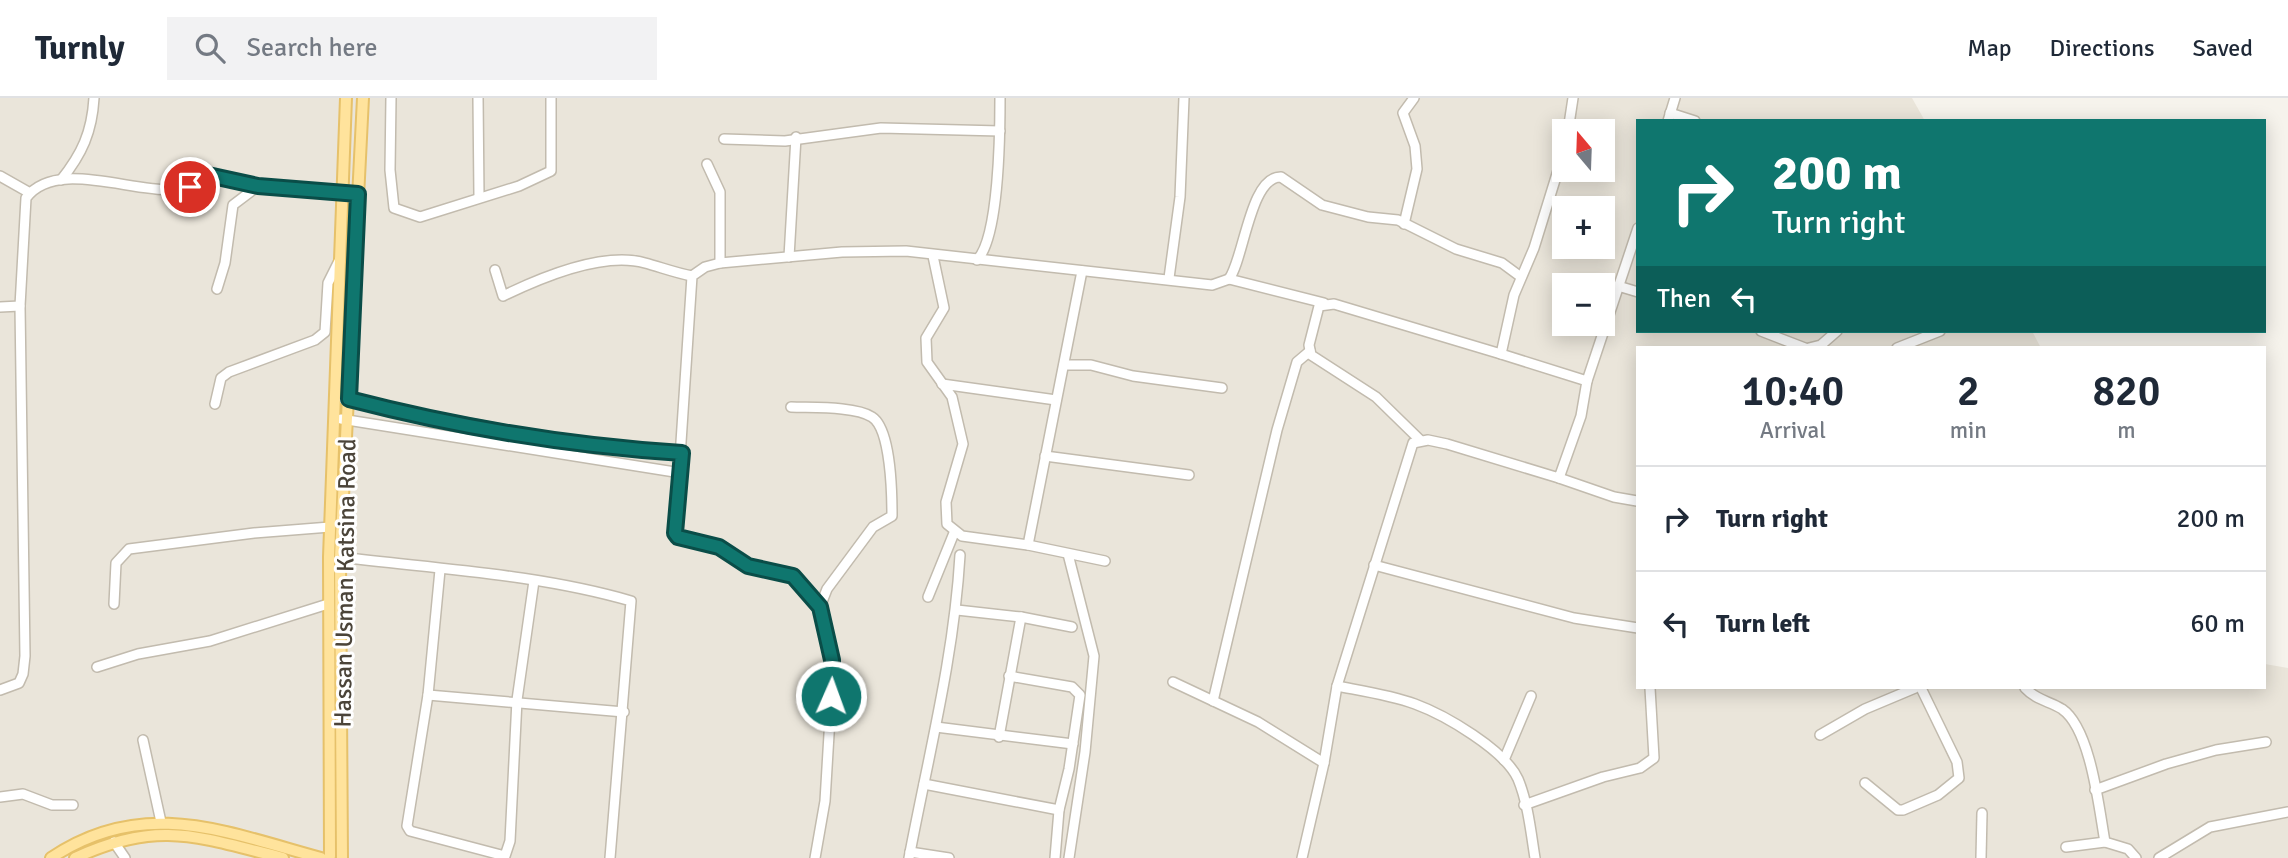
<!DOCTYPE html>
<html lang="en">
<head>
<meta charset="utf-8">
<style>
	:root { --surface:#fff; --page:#f2f2f3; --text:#1f2937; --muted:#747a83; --line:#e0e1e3 }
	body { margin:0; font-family:Signika,sans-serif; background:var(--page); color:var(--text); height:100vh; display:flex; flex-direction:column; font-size:26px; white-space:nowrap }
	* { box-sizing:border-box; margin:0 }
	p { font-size:23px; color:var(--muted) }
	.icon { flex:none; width:38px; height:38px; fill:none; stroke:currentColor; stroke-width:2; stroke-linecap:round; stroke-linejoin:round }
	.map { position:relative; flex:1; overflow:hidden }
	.details { position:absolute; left:1636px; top:248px; width:630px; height:343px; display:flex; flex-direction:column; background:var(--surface); border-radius:0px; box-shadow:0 4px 18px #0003 }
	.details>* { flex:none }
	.top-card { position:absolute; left:1636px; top:21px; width:630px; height:214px; border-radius:0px; box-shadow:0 4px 18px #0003; background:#0f766e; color:#fff; overflow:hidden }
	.needle { width:46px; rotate:341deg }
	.fabs { position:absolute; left:1552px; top:21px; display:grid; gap:14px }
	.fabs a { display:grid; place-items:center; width:63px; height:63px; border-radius:0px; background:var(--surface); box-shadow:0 4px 18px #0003; font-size:35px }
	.pin { position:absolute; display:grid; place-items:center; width:60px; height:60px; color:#fff; margin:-30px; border:4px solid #fff; border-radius:50%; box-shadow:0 2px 7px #0007 }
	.me { position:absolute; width:77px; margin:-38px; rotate:2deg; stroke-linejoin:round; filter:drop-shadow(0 0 5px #0008) }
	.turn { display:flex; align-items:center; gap:24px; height:147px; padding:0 21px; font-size:32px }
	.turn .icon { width:91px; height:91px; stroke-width:2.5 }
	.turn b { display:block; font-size:49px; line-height:60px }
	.then { display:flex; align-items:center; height:66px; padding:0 21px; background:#0003; gap:14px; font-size:26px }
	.eta { display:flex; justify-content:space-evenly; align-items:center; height:119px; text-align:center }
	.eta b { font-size:42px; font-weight:600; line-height:49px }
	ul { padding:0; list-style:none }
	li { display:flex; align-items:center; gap:21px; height:105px; padding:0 21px; border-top:2px solid var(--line) }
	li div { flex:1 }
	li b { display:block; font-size:26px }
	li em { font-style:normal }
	header { display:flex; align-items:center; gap:42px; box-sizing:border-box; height:98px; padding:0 35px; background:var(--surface); border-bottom:2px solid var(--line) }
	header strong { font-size:33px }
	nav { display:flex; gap:38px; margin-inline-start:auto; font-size:24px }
	.search { width:490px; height:63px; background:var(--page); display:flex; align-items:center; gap:18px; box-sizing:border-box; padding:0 24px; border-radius:0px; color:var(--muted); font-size:26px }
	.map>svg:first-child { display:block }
	.residential { fill:#eae5da; fill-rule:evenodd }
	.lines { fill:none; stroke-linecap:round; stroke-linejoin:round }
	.minor-casing { stroke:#c2bbae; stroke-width:12 }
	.major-casing { stroke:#e6c16a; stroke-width:14 }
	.minor { stroke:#fff; stroke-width:9 }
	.major { stroke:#ffe39c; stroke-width:10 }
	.route-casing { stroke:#0a4d48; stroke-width:18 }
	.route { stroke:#0f766e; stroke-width:12 }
	.labels { text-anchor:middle; stroke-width:6; stroke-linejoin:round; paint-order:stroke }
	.street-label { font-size:24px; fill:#4b4439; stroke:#fff }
</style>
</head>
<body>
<header>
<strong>Turnly</strong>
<div class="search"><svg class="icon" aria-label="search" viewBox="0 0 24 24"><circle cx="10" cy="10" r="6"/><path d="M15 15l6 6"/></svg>Search here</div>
<nav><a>Map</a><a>Directions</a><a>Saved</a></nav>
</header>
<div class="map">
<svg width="2288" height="760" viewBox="0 0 2288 760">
	<rect width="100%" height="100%" fill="#f6f3ec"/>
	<!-- residential -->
	<path class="residential" d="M0,0H1912L1925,23H1638V233H2032L2041,250H1638V590H2264L2265,566L2288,570V760H0ZM1564,33H1603V72H1564ZM1564,110H1603V149H1564ZM1564,187H1603V226H1564Z"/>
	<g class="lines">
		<!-- minor casing -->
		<g class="minor-casing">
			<g id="minor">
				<path d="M391,0L390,72L394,110L420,119L519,88L551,73V0"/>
				<path d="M478,0L479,98"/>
				<path d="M1670,15L1695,23"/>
				<path d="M1668,23L1675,0"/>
				<path d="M1568,33L1573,0"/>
				<path d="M724,41L785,43L881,30L1000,33"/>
				<path d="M707,66L720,94V165"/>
				<path d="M0,78L30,95"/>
				<path d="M61,82C82,56 92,34 94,0"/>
				<path d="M1404,126L1417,71L1415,48L1403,15L1414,0"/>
				<path d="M933,158L944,210L926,240L927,264L952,299L963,346L946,404L947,426L962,438L1028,447L1105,463"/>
				<path d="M789,159L796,39"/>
				<path d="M977,162C999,140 1000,34 1000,0"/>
				<path d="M495,172L503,198C540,180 603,153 645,165C660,169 676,175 692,178"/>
				<path d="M1169,180L1180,99L1184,0"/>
				<path d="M1229,181C1244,161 1250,78 1281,79L1322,107L1368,119L1398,122L1456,151L1502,165L1521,179"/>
				<path d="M1618,188L1638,194"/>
				<path d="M217,191L225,165L233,107L258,88"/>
				<path d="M0,209L20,208"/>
				<path d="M1761,233L1805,250"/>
				<path d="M1809,250L1821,247L1837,233"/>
				<path d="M1897,250L1940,233"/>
				<path d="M1064,267H1091L1133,278L1222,290"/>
				<path d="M1587,283L1638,130"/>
				<path d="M942,286L1056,302"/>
				<path d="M344,302L559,342L618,351L682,355"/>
				<path d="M215,306L221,280L229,274L315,242L325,234L328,185L340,161"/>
				<path d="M791,309C811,310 855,308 872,319C891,331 892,397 892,418L873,429L827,491L820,509"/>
				<path d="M341,321L681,375"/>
				<path d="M1420,342L1376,299L1311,257L1309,247L1319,208L1334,206L1501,256"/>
				<path d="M1045,358L1189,377"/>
				<path d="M1559,380L1614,399L1637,403"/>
				<path d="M1028,447L1082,173"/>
				<path d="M1068,456L1094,558L1085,654L1069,760"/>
				<path d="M340,459C437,471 538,476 631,503L610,760"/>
				<path d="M1374,467L1574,520L1638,530"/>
				<path d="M440,472L428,597L407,728L410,733L505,758L510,743L517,602L534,483"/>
				<path d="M928,499L954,435"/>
				<path d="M114,506L116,465L129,451L254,435L330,429"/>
				<path d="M957,512L1021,519L1072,529"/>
				<path d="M97,569L138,556L210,543L328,506"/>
				<path d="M1009,578L1072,589L1080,597L1069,671L1059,712"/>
				<path d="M1173,584L1258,624L1324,665"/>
				<path d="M1337,588C1363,593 1391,597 1415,606C1445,617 1505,652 1518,681C1528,705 1531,735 1535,760"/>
				<path d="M2025,590C2036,602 2049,603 2062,611C2091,631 2099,711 2105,744L2128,751L2136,760"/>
				<path d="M0,592L19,585L23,576L25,558L20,208L26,100C64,49 178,121 208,77L258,88L358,96"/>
				<path d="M428,597L624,614"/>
				<path d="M1213,603L1277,332L1297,264L1310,253"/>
				<path d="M936,629L1073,646"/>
				<path d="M1820,637L1865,611L1915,590"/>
				<path d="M999,639L1021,519"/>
				<path d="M143,642L161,724"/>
				<path d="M1504,662L1531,598"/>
				<path d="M1865,685L1898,712H1903L1938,697L1959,680L1957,664L1921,590"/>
				<path d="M924,686L1059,712L1055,760"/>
				<path d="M2095,692L2166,666L2216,652L2266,644"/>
				<path d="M0,699L23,696L52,707H73"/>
				<path d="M1524,707L1603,679L1640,670L1654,660L1650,590"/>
				<path d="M114,744L125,760"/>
				<path d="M2066,749L2105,744"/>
				<path d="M910,754L949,760"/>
				<path d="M815,760L825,703L833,570L820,509L787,474L749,468L719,449L678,439L675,435L692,178L705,169L720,165L842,154L906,153L1212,187L1229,181L1324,205"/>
				<path d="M909,760C928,659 954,560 960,457"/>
				<path d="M1302,760L1324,665L1337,588L1413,345L1428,342L1447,346L1559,380L1581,318L1587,283L1501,256L1514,197L1534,150L1564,53"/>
				<path d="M1981,760L1982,715"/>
				<path d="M2159,760L2210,729L2288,714"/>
			</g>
		</g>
		<!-- major casing -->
		<g class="major-casing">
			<g id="major">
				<path d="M330,758L329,459L346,0"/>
				<path d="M51,760C143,698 225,734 321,760"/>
				<path d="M75,760C159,721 198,739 283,760"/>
				<path d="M342,760L340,459L363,0"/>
			</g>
		</g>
		<!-- minor -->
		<use href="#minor" class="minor"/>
		<!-- major -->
		<use href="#major" class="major"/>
	</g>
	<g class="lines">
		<!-- route casing -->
		<g class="route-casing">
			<path id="route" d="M190,89L202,86L208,77L258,88L358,96L349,301C457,329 571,348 682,355L675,435L678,439L719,449L748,468L793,478L820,509L832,562L831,598"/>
		</g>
		<!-- route -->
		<use href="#route" class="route"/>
	</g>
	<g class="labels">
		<!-- street labels -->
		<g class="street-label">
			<text transform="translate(345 485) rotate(-89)" y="8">Hassan Usman Katsina Road</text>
		</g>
	</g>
</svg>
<div class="fabs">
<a><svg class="needle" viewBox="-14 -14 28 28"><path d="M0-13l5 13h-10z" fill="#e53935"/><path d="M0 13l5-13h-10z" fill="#747a83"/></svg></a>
<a>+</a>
<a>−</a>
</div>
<div class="pin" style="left:190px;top:89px;background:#d93025"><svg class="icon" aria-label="arrive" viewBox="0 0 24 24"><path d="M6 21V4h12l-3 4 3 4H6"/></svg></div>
<svg class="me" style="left:831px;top:598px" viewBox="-20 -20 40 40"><circle r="17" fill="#0f766e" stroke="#fff" stroke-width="3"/><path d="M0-11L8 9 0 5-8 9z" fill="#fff"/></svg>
<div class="top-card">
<div class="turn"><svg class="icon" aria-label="right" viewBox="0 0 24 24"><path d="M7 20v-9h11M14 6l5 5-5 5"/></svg><div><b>200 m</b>Turn right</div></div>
<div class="then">Then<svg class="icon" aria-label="left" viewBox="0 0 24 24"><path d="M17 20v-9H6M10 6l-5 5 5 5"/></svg></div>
</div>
<section class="details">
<div class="eta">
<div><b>10:40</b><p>Arrival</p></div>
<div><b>2</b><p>min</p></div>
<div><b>820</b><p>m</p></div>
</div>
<ul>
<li><svg class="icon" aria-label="right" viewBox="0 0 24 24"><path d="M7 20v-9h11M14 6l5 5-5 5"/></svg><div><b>Turn right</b></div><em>200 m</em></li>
<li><svg class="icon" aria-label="left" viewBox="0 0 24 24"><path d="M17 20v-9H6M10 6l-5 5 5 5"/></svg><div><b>Turn left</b></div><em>60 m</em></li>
</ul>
</section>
</div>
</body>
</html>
